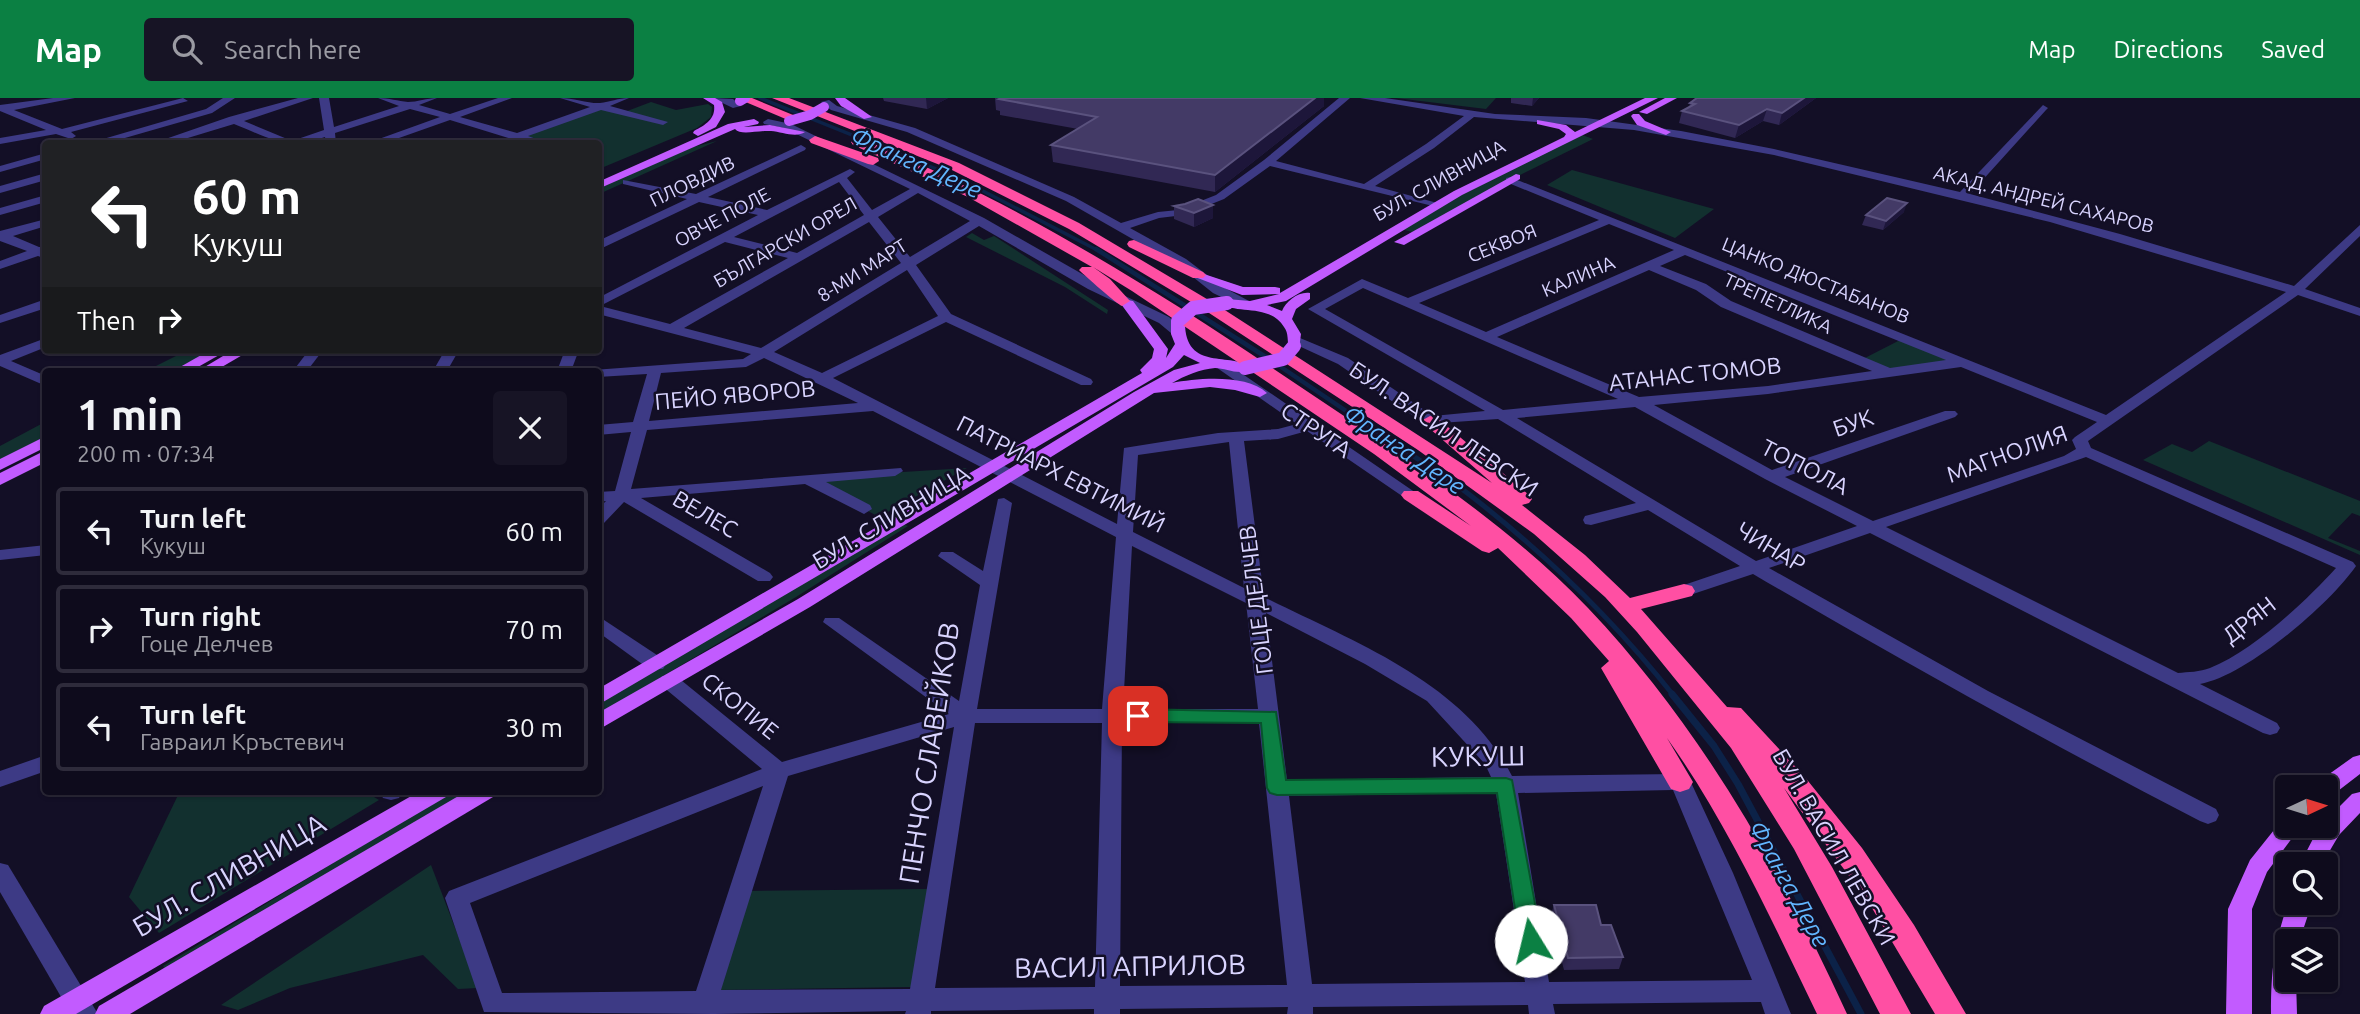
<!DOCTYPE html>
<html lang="en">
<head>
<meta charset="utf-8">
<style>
	:root { --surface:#0e0b1c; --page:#171425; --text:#f1f3f6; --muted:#9b9ba3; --line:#2e2b3b; --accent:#0b8043 }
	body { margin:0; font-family:Ubuntu,sans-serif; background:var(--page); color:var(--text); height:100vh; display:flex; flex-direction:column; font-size:26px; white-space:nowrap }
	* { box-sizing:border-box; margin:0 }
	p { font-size:23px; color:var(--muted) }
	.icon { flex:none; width:38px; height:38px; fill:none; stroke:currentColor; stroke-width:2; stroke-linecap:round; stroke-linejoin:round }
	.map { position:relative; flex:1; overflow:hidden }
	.panel { position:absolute; left:42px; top:270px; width:560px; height:427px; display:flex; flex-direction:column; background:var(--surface); border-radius:7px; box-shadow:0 2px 5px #0004,0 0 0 2px var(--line) }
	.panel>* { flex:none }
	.top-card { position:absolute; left:42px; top:42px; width:560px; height:214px; border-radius:7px; box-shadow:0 2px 5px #0004,0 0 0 2px var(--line); background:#202124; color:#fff; overflow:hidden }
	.needle { width:46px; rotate:86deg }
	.fabs { position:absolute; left:2275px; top:677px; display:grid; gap:14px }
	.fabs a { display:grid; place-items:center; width:63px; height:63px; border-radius:7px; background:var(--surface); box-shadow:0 2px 5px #0004,0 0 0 2px var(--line); font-size:35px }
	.pin { position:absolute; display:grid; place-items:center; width:60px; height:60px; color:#fff; margin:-30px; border-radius:14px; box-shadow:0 4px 10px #0006 }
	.me { position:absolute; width:77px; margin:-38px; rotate:351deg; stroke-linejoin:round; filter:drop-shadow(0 0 5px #0008) }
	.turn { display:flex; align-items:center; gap:24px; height:147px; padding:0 35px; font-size:32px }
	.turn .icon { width:91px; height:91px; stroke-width:2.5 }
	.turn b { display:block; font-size:49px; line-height:60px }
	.then { display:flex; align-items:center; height:66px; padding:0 35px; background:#0003; gap:14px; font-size:26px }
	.round { display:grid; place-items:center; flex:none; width:74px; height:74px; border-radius:7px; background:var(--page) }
	.overview { display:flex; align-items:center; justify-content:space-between; height:119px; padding:0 35px }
	h1 { font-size:42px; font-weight:600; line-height:52px }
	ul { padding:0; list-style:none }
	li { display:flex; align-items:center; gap:21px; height:88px; margin:0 14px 10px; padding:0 21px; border:4px solid var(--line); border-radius:7px }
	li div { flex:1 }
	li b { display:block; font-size:26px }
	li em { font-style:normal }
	header { display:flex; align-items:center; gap:42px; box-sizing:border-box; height:98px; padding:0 35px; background:var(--accent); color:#fff }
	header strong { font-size:33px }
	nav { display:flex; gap:38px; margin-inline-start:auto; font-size:24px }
	.search { width:490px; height:63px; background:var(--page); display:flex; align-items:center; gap:18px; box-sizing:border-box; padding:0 24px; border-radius:7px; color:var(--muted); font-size:26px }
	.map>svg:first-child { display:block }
	.green { fill:#12302f }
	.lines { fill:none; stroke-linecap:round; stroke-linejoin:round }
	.stream-far3 { stroke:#0c2248; stroke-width:3.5 }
	.stream-far2 { stroke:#0c2248; stroke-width:4.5 }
	.stream-far1 { stroke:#0c2248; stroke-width:5 }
	.stream { stroke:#0c2248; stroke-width:7 }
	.minor { fill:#3d3a85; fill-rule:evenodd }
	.major { fill:#c25bff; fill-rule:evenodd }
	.highway { fill:#ff4fa3; fill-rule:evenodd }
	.major-bridge-far1 { stroke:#c25bff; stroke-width:10 }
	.major-bridge { stroke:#c25bff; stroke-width:14 }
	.wall { fill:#312854 }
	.shaded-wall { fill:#1d163a }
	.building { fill:#433a66; stroke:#5a527e; stroke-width:2 }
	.route { fill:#0b8043; stroke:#07532c; stroke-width:2 }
	.labels { text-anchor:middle; stroke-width:5; stroke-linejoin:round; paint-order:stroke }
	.far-street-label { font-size:19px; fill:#d9d4ff; stroke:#130f26 }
	.street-label { font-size:23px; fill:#d9d4ff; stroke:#130f26 }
	.water-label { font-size:24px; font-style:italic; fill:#62b6ff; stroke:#130f26 }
	.near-street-label { font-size:28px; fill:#d9d4ff; stroke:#130f26 }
</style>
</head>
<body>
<header>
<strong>Map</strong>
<div class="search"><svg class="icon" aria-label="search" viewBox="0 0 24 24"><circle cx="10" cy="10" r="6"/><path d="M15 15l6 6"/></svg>Search here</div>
<nav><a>Map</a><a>Directions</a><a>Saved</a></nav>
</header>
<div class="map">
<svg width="2360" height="916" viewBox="0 0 2360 916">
	<rect width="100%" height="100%" fill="#130f26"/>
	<!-- green -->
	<g class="green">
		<path d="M1396,0H1496L1486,11Z"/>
		<path d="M651,4L676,12L708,6L712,9L711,19L697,30L599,71L598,46H496L596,9L622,15Z"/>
		<path d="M1577,35L1593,41L1510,82L1416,135L1401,131L1437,108Z"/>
		<path d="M717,43L599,96L598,90L693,49Z"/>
		<path d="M1572,72L1714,111L1675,140L1547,87Z"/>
		<path d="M972,135L984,142L994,138L1108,212L1107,216L1065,189L966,139Z"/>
		<path d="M1904,240L1964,264L1890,276L1859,263Z"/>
		<path d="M188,252H213L172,273H146Z"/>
		<path d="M45,324V339L0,362V348Z"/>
		<path d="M2209,343L2360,403V418L2352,415L2328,440L2360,453V457L2143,362L2172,346L2192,354Z"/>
		<path d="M967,370L879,419L807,380Z"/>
		<path d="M903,426L908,428L796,499L599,616V599Z"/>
		<path d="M180,693H364L379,702L159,835L129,799Z"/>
		<path d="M452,693H474L171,879L163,868Z"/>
		<path d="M431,767L478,890L458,891L423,857L290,890L238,912L221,907Z"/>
		<path d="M928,791L912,889L718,892L748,793Z"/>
	</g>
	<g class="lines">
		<!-- stream-far3 -->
		<path class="stream-far3" d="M760,0L954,78L1099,153"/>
		<!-- stream-far2 -->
		<g class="stream-far2">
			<path d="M1096,151L1269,261"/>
			<path d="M1278,267L1398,348"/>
		</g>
		<!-- stream-far1 -->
		<path class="stream-far1" d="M1395,346C1422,364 1450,381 1475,401C1549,459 1616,525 1674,598"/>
		<!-- stream -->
		<path class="stream" d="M1672,596L1714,648L1738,686L1861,916"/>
		<!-- minor -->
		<g class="minor">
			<path d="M53,0H75L14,12L62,31L183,0L188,3L71,34L76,38L71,41L56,36L0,46V40L46,32L0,13V7Z"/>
			<path d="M223,0H235L212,15L104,46H86L206,11Z"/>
			<path d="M298,0H313L244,23L292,43L324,32L319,0H329L334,29L399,8L378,0C389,0 398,3 408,4C417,4 427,0 437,0L419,7L450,16L498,0H512L460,19L517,35L590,9L560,0C573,0 590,6 600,5C610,4 618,0 629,0L610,8L668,24L663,27L601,12L528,38L550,46L515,42L450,22L382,46H365L440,19L410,11L335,35L336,46H326L325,39C284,52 272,41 234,26L168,46H151L229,19Z"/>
			<path d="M712,0L733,1L741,8L733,10Z"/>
			<path d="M1339,0H1350L1276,63L1364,86L1426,46L1464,18L1360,0H1385L1495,16L1586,20L1681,33L1774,51L1960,94L2043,7L2048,10L2046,12L1970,96L2120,136L2294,188L2360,127V138L2305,191L2360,210V218L2298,197L2088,343L2091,350L2353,464L2356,468C2329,507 2246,578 2200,586L2277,625L2280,630L2277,635L2270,637L2263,635L1870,435L1769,470L1988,593L2216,711L2219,717L2216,723L2208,726L2200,723C2049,645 1900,562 1753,476L1690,497H1678L1675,493L1678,489L1740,468L1648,412L1591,427L1585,426L1583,422L1585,418L1636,405L1498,321L1425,326L1338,266L1288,243L1290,240H1300L1348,260L1433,318L1485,313L1308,211L1362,181L1408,200L1599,122L1506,84V80L1510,79L2106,317L2286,194L2050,124L1774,57L1634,32L1474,19L1434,50L1375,88L1441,106V110L1270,68L1224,101L1184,117L1159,120L1130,130L1186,161L1223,189L1249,203V209L1244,210L1213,195L1178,167L1066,103L907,34L831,12L821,4L829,2L837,8L915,30L1074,99L1121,125L1158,114L1178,112L1216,97L1264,62ZM1609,126L1674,152L1486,234L1419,205ZM1685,157L1946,262L1890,270L1731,203L1706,186L1660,168ZM1649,172L1696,192L1721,209L1872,273L1768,288L1639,299L1497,239ZM1363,190L1618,301L1503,312L1325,211ZM1961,269L2097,324L2075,339L2072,342L2076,351L2064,358L1873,423L1785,379L1955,319L1958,316L1955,313H1945L1772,372L1654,307L1768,296ZM1635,309L1765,381L1857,428L1756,463L1517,320ZM2086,359L2336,470C2305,504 2253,553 2210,570C2200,574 2188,574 2178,575L1886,429Z"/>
			<path d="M768,21L791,26L984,120L1098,185L1169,219L1183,232L1181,235H1171L1159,225L1088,191L979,128L916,167L951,216L1091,281L1093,284L1091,287H1081L946,224L833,280L1117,426L1124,350L1218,335L1278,331L1297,326L1213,267L1220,263L1225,264L1419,397L1417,400H1405L1307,333L1278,341L1244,343L1264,499C1354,544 1464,584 1512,678L1680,676L1688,678L1733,775L1791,916H1765L1761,904L1553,906L1555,916H1529L1528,907L1313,909V916H1287L1288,909L1120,911V916H1094V911L931,913V916H905L906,913L714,916L484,914L445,800L449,793L762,671L662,588L659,583L662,578H676L782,664L949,616L823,524L825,520H839L959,603L980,487L938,458L941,454H953L983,473L998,401L1004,400L1012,405L977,611H1102L1116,439L873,313L647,332L631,391L901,370L903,373L895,378L826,384L870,407L872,411L864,416L805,386L641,400L770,475L773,479L770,483H758L624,404L604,425L598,426V411L606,403L598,404V394L615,393L631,334L598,337V327L633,324L647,276L598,279V273L593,272L743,261L751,256L598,216V200L758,117L699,104L598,152V143L687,101L623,86V82L696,96L801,47L806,50L805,52L708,99L767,112L850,71L855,74L847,80L872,112L910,91L784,30L764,26L763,24ZM839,84L864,117L797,155L734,139ZM918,95L970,123L910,159L878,119ZM869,124L901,165L761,250L684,230ZM725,144L788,160L670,226L600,208ZM907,172L938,218L822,275L774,254ZM764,260L858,305L649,323L661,275L746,269ZM1229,344L1244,490L1133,434L1138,357ZM1132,448L1246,505L1258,611H1123ZM1266,515L1365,566L1427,603L1485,666L1491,679L1287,682ZM975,625H1102L1095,889L935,890ZM1122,625H1259L1287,887L1120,888ZM954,629L910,891L721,892L788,678ZM763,688L696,893L502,895L470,805ZM1673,692L1752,882L1549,884L1518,695ZM1496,695L1525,884L1312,886L1289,698Z"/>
			<path d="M46,55V61L0,74V68Z"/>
			<path d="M46,75V82L0,95V88Z"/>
			<path d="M46,97V104L0,117V110Z"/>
			<path d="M46,121V128L13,138L39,149H46V161L38,158L0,171V163L27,153L0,143V133Z"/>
			<path d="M46,201V210L0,225V217Z"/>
			<path d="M46,240V249L11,263L46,278V288L0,268V257Z"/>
			<path d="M309,252H323L307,273H293Z"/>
			<path d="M445,252H459L447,273H433Z"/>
			<path d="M565,252H579L571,273H557Z"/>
			<path d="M46,447V457L0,462V452Z"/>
			<path d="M598,518L663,561L666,566L663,571H649L598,534Z"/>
			<path d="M46,657V673L0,689V673Z"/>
			<path d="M379,693H401L402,694L399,700L391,702L383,700Z"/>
			<path d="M0,765L8,767L98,916H71L0,794Z"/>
		</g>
		<!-- major -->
		<g class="major">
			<path d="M703,0H715L722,4L725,14L716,29L698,38L693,35L694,33C705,27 716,21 714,7Z"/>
			<path d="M835,0H845L872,19L864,21L841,8Z"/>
			<path d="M1645,0H1658L1462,97L1286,203L1267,207L1282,213C1286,203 1299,193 1310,195V201L1296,211L1292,221L1301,236L1299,251H1289C1287,244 1289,235 1284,229C1269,205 1236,217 1220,205L1227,201L1250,203L1279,196L1242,197L1195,179L1201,175L1243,189H1275L1280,190V195L1454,93L1564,39L1566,36L1559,31L1537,26V22L1566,27L1575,34Z"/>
			<path d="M1665,0H1677L1647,16L1639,14Z"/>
			<path d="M1633,16H1639L1645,23L1671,34L1666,37L1637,27L1631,18Z"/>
			<path d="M754,21L759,24L758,26L744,29L770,27L805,34C796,40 782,34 771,33C758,32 741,38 735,31L598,91V84L728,26Z"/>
			<path d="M1516,76L1520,77V81L1404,147L1394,144Z"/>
			<path d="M1128,202L1133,203L1168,251L1166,260L1175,246L1171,236V223L1178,219L1185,223C1184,275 1232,253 1252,270C1241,279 1227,270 1215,270C1201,271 1184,278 1172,285C1198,280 1247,276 1267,295L1260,299L1235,292L1210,289L1154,295L810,509L598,632V615L798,501L1134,294L1174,272L1200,265L1184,257L1173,269L598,607V591L1142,275L1140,272L1152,260L1154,251L1121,206Z"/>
			<path d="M210,252H228L191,273H173Z"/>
			<path d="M233,252H251L215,273H205L203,270Z"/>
			<path d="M46,338V349L0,372V361Z"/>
			<path d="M46,352V364L0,387V375Z"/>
			<path d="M2360,657V676L2334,696L2326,698V690H2315L2318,684L2353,659Z"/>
			<path d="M420,693H449L446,699L76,916H40L44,908Z"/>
			<path d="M467,693H496L493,699L130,916H95L99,908Z"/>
			<path d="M2360,694V715L2339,737L2322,766H2300L2317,733L2321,728H2326V722L2352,696Z"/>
			<path d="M2287,720V728H2301L2267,774L2252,811V916H2226L2228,811L2250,762L2282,722Z"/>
			<path d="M2288,805H2312L2299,844H2287V882H2296L2297,916H2271C2271,872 2274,847 2288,805Z"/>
		</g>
		<!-- highway -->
		<g class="highway">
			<path d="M736,0H752L798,19L788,22Z"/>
			<path d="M772,0H789L959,65L1079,125L1217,207L1492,385L1421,323L1430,318L1436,319L1529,397L1532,401L1529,405L1522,407L1585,457L1630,500L1684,486L1692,488L1695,493L1692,498L1641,511L1727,609L1741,610L1804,678L1862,750L1914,827L1966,916H1935L1869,805L1784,690L1832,769L1911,916H1880L1794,751L1731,650L1637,534L1605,499L1534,436L1418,352L1206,213L1069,131L950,71Z"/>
			<path d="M815,38L878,60L879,63L873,67L868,66L811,45L809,42Z"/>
			<path d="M857,40C889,50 920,66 951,81C1031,119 1107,164 1182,211C1242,249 1300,289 1359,328C1439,383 1520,439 1588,510C1700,628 1780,769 1847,916H1817C1771,821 1728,726 1667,640L1693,684L1689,691L1680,694L1671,691L1601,570L1609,563L1571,520L1498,450L1489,455L1482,453L1404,401L1401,397L1404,393H1418L1471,428L1374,356L1132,193L1093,169L1110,181L1130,203L1122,208C1118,207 1084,177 1079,172L1082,169H1092L968,99L853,47L851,44Z"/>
			<path d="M1134,142L1203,174L1206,177L1203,180H1193L1129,149L1127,146L1129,143Z"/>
		</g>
		<!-- major-bridge-far1 -->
		<g class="major-bridge-far1">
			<path d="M740,3L745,0"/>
			<path d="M789,23L810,17L824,9"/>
		</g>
		<!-- major-bridge -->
		<g class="major-bridge">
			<path d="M1178,223L1193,210L1227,205"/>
			<path d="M1245,270L1283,261L1294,248"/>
		</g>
	</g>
	<!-- wall -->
	<g class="wall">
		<path d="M883,0H948L927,11L884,3Z"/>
		<path d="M995,0H1324V8L1215,94L1053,64L1051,47L1078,31L1000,17V13L996,12Z"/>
		<path d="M1511,0H1539L1532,8L1511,5Z"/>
		<path d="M1695,0H1816L1779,27L1763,23L1735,40L1679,25L1682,13L1689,10L1690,5Z"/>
		<path d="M1174,108L1213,120L1194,129L1174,121Z"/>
		<path d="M1904,114L1883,132L1862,127L1866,117Z"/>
		<path d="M1554,807L1601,827L1623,859L1619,871L1564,872L1550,819Z"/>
	</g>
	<!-- shaded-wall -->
	<g class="shaded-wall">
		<path d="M926,0H948L927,11Z"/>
		<path d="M1312,0H1324V8L1215,94V77Z"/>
		<path d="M1533,0H1539L1532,8Z"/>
		<path d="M1804,0H1816L1779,27L1782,15Z"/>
		<path d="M1767,11L1763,23L1735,40L1739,27Z"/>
		<path d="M1907,105L1904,114L1883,132L1886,123Z"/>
		<path d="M1213,107V120L1194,129V115Z"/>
	</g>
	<!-- building -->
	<g class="building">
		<path d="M1001,0H1315L1215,77L1051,47L1097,19L999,1Z"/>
		<path d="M1697,0H1804L1782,15L1767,11L1739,27L1682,13L1695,6L1690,5Z"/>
		<path d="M1887,100L1907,105L1886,123L1866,117Z"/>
		<path d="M1198,101L1213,107L1194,115L1174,108L1185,106Z"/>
		<path d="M1554,807H1596L1601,827H1611L1623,859L1568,860Z"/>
	</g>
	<!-- route -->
	<path class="route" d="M1138,611L1276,614L1286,682L1506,680L1512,682L1542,843L1538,850L1531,853L1523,850L1520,843L1497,695L1277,697L1270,695L1267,690L1261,625L1138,624L1131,622L1129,618L1131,613Z"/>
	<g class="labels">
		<!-- far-street labels -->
		<g class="far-street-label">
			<text transform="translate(1439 82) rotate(-29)" y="7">БУЛ. СЛИВНИЦА</text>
			<text transform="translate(692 83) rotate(-26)" y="7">ПЛОВДИВ</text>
			<text transform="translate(2044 101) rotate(14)" y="7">АКАД. АНДРЕЙ САХАРОВ</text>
			<text transform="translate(722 119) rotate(-28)" y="7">ОВЧЕ ПОЛЕ</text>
			<text transform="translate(785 144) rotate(-30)" y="7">БЪЛГАРСКИ ОРЕЛ</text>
			<text transform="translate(1502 145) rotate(-22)" y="7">СЕКВОЯ</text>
			<text transform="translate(862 172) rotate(-32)" y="7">8-МИ МАРТ</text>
			<text transform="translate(1578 178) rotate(-23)" y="7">КАЛИНА</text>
			<text transform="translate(1816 182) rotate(22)" y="7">ЦАНКО ДЮСТАБАНОВ</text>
			<text transform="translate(1778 205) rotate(25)" y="7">ТРЕПЕТЛИКА</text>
		</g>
		<!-- street labels -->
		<g class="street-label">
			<text transform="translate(1695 276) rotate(-6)" y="8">АТАНАС ТОМОВ</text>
			<text transform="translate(735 297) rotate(-5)" y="8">ПЕЙО ЯВОРОВ</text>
			<text transform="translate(1853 325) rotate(-19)" y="8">БУК</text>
			<text transform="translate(1444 331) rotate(34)" y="8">БУЛ. ВАСИЛ ЛЕВСКИ</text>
			<text transform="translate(1316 332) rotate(34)" y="8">СТРУГА</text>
			<text transform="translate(2007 356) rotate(-20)" y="8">МАГНОЛИЯ</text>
			<text transform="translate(1805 369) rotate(27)" y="8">ТОПОЛА</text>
			<text transform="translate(1061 376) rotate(27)" y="8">ПАТРИАРХ ЕВТИМИЙ</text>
			<text transform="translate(705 416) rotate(30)" y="8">ВЕЛЕС</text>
			<text transform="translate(891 419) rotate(-31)" y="8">БУЛ. СЛИВНИЦА</text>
			<text transform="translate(1771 449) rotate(31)" y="8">ЧИНАР</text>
			<text transform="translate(1256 502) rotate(-97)" y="8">ГОЦЕ ДЕЛЧЕВ</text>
			<text transform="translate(2249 522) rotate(-38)" y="8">ДРЯН</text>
			<text transform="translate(740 608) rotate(39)" y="8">СКОПИЕ</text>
			<text transform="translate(1834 749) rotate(60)" y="8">БУЛ. ВАСИЛ ЛЕВСКИ</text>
		</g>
		<!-- water labels -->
		<g class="water-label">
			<text transform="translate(916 65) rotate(24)" y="8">Франга Дере</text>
			<text transform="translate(1404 352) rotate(34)" y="8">Франга Дере</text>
			<text transform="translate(1789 786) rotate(61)" y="8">Франга Дере</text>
		</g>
		<!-- near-street labels -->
		<g class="near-street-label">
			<text transform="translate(929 655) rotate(-81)" y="10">ПЕНЧО СЛАВЕЙКОВ</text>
			<text transform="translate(1478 658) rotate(-1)" y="10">КУКУШ</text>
			<text transform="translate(229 777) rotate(-30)" y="10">БУЛ. СЛИВНИЦА</text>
			<text transform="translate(1130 868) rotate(-1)" y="10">ВАСИЛ АПРИЛОВ</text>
		</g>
	</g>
</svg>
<div class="fabs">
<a><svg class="needle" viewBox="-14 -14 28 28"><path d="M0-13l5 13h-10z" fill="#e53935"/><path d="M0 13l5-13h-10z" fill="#9b9ba3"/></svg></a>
<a><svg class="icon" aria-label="search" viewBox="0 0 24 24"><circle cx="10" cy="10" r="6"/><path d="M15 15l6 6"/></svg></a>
<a><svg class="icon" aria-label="layers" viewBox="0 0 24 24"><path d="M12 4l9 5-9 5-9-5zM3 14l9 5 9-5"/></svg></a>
</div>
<div class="pin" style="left:1138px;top:618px;background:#d93025"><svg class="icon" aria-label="arrive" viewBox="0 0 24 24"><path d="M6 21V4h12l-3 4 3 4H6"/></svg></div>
<svg class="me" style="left:1531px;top:843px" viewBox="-20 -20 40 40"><circle r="19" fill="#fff"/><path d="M0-13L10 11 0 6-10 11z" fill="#0b8043"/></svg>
<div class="top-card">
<div class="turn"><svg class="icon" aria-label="left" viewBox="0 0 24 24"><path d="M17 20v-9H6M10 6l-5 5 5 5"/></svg><div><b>60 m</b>Кукуш</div></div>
<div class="then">Then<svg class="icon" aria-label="right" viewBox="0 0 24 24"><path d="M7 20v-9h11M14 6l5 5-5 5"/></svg></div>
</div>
<section class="panel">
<div class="overview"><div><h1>1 min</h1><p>200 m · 07:34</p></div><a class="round"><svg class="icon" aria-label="close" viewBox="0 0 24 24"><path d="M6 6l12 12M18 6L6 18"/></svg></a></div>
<ul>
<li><svg class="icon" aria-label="left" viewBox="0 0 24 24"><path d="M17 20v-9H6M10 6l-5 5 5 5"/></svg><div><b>Turn left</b><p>Кукуш</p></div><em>60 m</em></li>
<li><svg class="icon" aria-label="right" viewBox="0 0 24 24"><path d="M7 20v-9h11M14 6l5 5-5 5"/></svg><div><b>Turn right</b><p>Гоце Делчев</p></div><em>70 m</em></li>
<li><svg class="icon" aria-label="left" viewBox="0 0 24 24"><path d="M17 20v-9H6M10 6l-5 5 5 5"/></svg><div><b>Turn left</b><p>Гавраил Кръстевич</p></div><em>30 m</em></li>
</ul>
</section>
</div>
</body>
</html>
